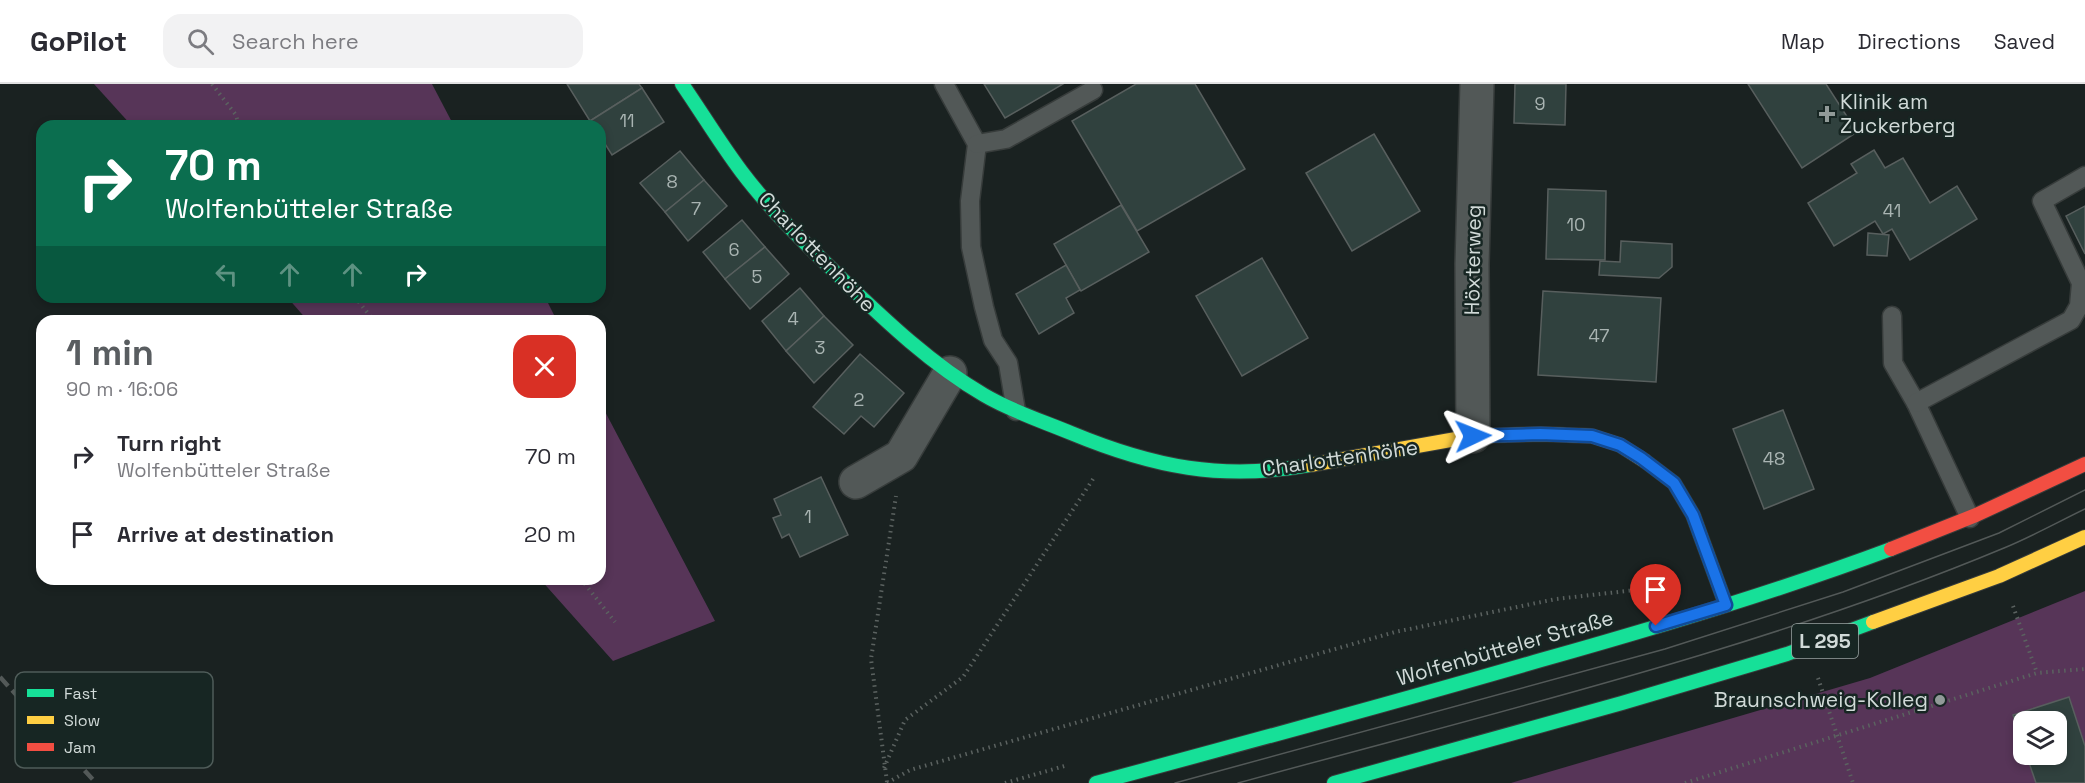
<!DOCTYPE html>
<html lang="en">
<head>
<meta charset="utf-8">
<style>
	:root { --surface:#fff; --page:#f2f2f3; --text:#2b2b33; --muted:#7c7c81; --line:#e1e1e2; --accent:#595d60 }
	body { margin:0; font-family:"Space Grotesk",sans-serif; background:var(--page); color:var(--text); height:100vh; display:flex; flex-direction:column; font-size:22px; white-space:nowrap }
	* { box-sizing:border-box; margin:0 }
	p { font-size:20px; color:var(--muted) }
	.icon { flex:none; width:33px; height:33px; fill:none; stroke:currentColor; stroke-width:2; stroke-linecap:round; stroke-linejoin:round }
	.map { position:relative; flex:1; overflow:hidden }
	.drawer { position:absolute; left:36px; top:231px; width:570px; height:270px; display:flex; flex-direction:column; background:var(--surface); border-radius:18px; box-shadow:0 3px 9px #0003 }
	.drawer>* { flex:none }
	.top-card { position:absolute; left:36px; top:36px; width:570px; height:183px; border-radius:18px; box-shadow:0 3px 9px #0003; background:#0b6e4f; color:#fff; overflow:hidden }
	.buttons { position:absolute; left:2013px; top:627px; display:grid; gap:12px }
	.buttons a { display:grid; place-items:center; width:54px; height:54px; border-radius:12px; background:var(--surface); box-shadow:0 3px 9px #0003; font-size:30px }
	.pin { position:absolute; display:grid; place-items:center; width:51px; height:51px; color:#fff; margin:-62px -26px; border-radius:50% 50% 50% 0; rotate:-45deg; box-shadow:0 0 6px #0007 }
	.pin .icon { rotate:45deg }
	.me { position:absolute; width:66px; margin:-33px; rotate:88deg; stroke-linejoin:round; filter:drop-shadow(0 0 4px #0008) }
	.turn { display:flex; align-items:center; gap:21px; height:126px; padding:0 30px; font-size:27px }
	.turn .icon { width:78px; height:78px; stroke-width:2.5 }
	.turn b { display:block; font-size:42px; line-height:51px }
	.lanes { display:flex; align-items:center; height:57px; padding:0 30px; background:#0003; justify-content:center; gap:30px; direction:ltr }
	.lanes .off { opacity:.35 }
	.round { display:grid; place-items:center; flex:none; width:63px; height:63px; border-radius:18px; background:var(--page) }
	.summary { display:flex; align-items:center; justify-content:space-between; height:102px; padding:0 30px }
	h1 { font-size:36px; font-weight:600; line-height:45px; color:var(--accent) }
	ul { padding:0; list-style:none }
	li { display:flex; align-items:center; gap:18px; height:78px; padding:0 30px }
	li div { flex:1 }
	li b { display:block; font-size:22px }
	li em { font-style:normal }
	header { display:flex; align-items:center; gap:36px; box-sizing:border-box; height:84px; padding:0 30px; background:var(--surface); border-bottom:2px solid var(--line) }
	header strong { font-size:28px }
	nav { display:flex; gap:33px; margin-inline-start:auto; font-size:21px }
	.search { width:420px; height:54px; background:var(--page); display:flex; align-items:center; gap:15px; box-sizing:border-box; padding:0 21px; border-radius:18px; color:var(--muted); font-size:22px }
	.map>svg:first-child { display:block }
	.green { fill:#573558; fill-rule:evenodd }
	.building { fill:#30413e; stroke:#585f5e; stroke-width:1.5 }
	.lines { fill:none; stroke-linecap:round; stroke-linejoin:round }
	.lane-casing { stroke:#373c3b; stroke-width:21 }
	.street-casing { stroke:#373c3b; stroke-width:36 }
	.fast-casing { stroke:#373c3b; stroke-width:16 }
	.slow-casing { stroke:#373c3b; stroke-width:16 }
	.jam-casing { stroke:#373c3b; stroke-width:16 }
	.path { stroke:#5b6260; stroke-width:4; stroke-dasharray:1.5 4.5; stroke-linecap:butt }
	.lane { stroke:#525857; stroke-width:18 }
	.street { stroke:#525857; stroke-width:33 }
	.fast { stroke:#16e098; stroke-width:14 }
	.slow { stroke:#ffcf43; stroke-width:14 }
	.jam { stroke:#f24e42; stroke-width:14 }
	.tram { stroke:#535958; stroke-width:1.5 }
	.rail { stroke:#535958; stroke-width:4.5; stroke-dasharray:12 6; stroke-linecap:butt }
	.route-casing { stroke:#114b97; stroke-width:15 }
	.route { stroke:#1a73e8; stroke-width:10 }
	.poi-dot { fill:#919a98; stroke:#172623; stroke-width:2 }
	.labels { text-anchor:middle; stroke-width:5; stroke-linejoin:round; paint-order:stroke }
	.number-label { font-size:18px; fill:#a9b4b2 }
	.shield { fill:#172623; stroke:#99a4a2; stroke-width:1.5 }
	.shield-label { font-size:20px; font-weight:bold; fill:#d1dad8 }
	.poi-label { font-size:21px; fill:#d1dad8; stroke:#172623; text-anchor:start }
	.street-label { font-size:21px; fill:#d1dad8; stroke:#172623 }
	.key { fill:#172623; stroke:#4f5c59; stroke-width:1.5 }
	.key-label { font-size:16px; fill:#d1dad8 }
</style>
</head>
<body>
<header>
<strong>GoPilot</strong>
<div class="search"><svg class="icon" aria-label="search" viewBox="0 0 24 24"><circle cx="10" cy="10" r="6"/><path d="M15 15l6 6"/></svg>Search here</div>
<nav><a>Map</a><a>Directions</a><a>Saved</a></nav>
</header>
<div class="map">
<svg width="2085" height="699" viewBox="0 0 2085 699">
	<rect width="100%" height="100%" fill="#1a2221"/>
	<!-- green -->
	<g class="green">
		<path d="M94,0H432L454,42H132Z"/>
		<path d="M287,213H545L557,237H308Z"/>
		<path d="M600,318L715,537L613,577L540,495H600Z"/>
		<path d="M2085,507V699H1511L1870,594ZM2024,638H2056V670H2024Z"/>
	</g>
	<!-- building -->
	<g class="building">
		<path d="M567,0H639L642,4L590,37Z"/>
		<path d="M984,0H1063L1005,34Z"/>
		<path d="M1136,0H1195L1245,85L1137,147L1072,37Z"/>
		<path d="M1515,0H1566L1565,41L1514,39Z"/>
		<path d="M1748,0H1826L1857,48L1802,84Z"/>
		<path d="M642,4L664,38L612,71L600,52V42H593L590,37Z"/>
		<path d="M1374,50L1420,127L1352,167L1306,89Z"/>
		<path d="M1874,66L1885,84L1903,74L1930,119L1957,102L1977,135L1910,176L1892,145L1883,150L1875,137L1834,162L1808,119L1857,89L1851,80Z"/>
		<path d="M680,67L704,96L665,128L640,99Z"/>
		<path d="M704,96L727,122L688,157L665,128Z"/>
		<path d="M1548,105L1606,107L1605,176L1546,175Z"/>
		<path d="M1121,121L1149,168L1081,207L1054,160Z"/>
		<path d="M2085,122V170L2066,132Z"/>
		<path d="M742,136L765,163L725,195L703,168Z"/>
		<path d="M1868,149L1889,151L1887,172L1867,171Z"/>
		<path d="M1621,157L1672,160V183L1659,194L1599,191L1600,177L1620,178Z"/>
		<path d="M765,163L789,190L750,225L725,195Z"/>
		<path d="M1262,174L1308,254L1242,292L1196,212Z"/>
		<path d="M1066,181L1080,206L1066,214L1074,229L1039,250L1016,210Z"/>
		<path d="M800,204L824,232L786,267L762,237Z"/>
		<path d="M1543,207L1661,214L1656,298L1538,291Z"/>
		<path d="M824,232L853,261L814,299L786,267Z"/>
		<path d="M860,270L904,309L874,343L861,332L844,350L813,323Z"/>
		<path d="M1783,326L1814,405L1764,425L1733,345Z"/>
		<path d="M821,393L848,451L800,473L789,450L782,454L773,434L781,431L774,415Z"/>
		<path d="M2069,613L2085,662V699H2036L2026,670H2056V638H2024V663L2013,631Z"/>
	</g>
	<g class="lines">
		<!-- lane casing -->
		<g class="lane-casing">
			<g id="lane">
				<path d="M944,0L977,60L970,117L971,163L984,223L993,256L1008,279L1016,327"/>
				<path d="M977,60L1006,55L1093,6"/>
				<path d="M1892,232L1893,279L1916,319L1970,434"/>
				<path d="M1916,319L2071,236L2079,222L2081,199L2042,117L2085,92"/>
			</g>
		</g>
		<!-- street casing -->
		<g class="street-casing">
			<g id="street">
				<path d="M1473,352L1472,180L1477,0"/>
				<path d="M856,398L901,372L950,289"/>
			</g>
		</g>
		<!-- fast casing -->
		<g class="fast-casing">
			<g id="fast">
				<path d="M682,0C702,29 720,59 741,87C771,127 807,161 843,196C887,238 931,280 984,311C1011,327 1042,337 1071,349C1153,383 1222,397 1310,381"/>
				<path d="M1645,377L1674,399L1693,431L1726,521"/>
				<path d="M1096,699C1245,659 1393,619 1541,576C1659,543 1776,508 1891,465"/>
				<path d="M1334,699L1622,619L1787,570L1873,538"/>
			</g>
		</g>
		<!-- slow casing -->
		<g class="slow-casing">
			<g id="slow">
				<path d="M1310,381L1473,352L1541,350L1592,352L1620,361L1645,377"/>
				<path d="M1873,538L1999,492L2085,453"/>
			</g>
		</g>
		<!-- jam casing -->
		<g class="jam-casing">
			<path id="jam" d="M1891,465L1976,431L2085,380"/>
		</g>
		<!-- path -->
		<g class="path">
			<path d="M212,0L236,31L239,42"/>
			<path d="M355,213L374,237"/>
			<path d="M581,495L615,538"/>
			<path d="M2013,522L2037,589"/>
			<path d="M1818,594L1853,699"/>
			<path d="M884,684L905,636L963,593L1095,392"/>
			<path d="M887,698L871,575L896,412"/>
			<path d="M887,699L910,686L1395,548L1556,515L1671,502"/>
			<path d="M1005,699L1068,681"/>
			<path d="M1685,699L2037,589L2085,585"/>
		</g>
		<!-- lane -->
		<use href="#lane" class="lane"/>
		<!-- street -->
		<use href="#street" class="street"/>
		<!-- fast -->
		<use href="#fast" class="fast"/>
		<!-- slow -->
		<use href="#slow" class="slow"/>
		<!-- jam -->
		<use href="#jam" class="jam"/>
		<!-- tram -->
		<g class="tram">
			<path d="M1175,699L1665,565L1843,508L1999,449L2085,406"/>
			<path d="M1238,699C1495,628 1757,567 2004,464C2031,453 2058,438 2085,425"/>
		</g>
		<!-- rail -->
		<path class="rail" d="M0,593L96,699"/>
	</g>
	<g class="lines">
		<!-- route casing -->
		<g class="route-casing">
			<path id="route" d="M1473,352L1540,350L1592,352L1620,361L1641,374L1674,399L1693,431L1726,521L1656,542"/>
		</g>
		<!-- route -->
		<use href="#route" class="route"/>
	</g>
	<!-- markers -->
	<g class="poi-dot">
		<path d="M1824 21h6v6h6v6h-6v6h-6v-6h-6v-6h6z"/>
		<circle cx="1940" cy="616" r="6"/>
	</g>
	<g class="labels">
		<!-- number labels -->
		<g class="number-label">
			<text x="1540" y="26">9</text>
			<text x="627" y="43">11</text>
			<text x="672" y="104">8</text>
			<text x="696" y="131">7</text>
			<text x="1892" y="133">41</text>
			<text x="1576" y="147">10</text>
			<text x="734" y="172">6</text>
			<text x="757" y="199">5</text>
			<text x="793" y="241">4</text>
			<text x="1599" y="258">47</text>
			<text x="820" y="270">3</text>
			<text x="859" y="322">2</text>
			<text x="1774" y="381">48</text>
			<text x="808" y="439">1</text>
		</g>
		<!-- shield labels -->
		<rect class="shield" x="1792" y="540" width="66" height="34" rx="4.5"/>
		<g class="shield-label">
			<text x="1825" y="564">L 295</text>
		</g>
		<!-- poi labels -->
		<g class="poi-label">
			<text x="1840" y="25">Klinik am<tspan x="1840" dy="24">Zuckerberg</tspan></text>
			<text x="1928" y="623" text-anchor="end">Braunschweig-Kolleg</text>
		</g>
		<!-- street labels -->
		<g class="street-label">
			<text transform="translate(817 168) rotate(46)" y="7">Charlottenhöhe</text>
			<text transform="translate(1473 176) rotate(-89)" y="7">Höxterweg</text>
			<text transform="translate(1340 374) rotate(-8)" y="7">Charlottenhöhe</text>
			<text transform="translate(1505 564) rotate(-16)" y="7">Wolfenbütteler Straße</text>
		</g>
	</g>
	<!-- legend -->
	<rect x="15" y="588" width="198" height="96" rx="9" class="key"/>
	<rect x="27" y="605" width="27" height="8" fill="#16e098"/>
	<rect x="27" y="632" width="27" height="8" fill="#ffcf43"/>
	<rect x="27" y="659" width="27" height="8" fill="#f24e42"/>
	<g class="key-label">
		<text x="64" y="615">Fast</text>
		<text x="64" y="642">Slow</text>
		<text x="64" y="669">Jam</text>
	</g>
</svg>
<div class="buttons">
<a><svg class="icon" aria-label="layers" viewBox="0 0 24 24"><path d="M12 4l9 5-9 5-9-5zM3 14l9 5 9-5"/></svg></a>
</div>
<div class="pin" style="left:1656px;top:542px;background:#d93025"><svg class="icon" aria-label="arrive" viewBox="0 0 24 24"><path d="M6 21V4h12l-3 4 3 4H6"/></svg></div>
<svg class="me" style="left:1473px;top:352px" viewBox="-20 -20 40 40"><path d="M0-17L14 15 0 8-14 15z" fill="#1a73e8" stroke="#fff" stroke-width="4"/></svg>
<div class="top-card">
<div class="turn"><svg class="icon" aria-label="right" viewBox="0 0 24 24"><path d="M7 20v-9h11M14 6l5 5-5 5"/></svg><div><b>70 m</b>Wolfenbütteler Straße</div></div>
<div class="lanes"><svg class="icon off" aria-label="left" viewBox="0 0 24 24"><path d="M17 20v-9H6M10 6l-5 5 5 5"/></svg><svg class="icon off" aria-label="ahead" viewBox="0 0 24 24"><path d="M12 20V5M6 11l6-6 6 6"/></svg><svg class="icon off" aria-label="ahead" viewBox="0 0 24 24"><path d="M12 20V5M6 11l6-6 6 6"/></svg><svg class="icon" aria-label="right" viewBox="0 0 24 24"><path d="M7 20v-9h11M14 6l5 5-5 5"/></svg></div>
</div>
<section class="drawer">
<div class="summary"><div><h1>1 min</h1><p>90 m · 16:06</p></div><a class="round" style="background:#d93025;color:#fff"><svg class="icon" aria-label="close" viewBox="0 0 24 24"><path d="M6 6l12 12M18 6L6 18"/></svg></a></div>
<ul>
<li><svg class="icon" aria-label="right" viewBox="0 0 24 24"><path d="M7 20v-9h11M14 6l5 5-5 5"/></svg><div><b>Turn right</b><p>Wolfenbütteler Straße</p></div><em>70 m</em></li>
<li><svg class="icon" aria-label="arrive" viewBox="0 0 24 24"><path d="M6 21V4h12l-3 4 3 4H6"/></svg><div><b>Arrive at destination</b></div><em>20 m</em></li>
</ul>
</section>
</div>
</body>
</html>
